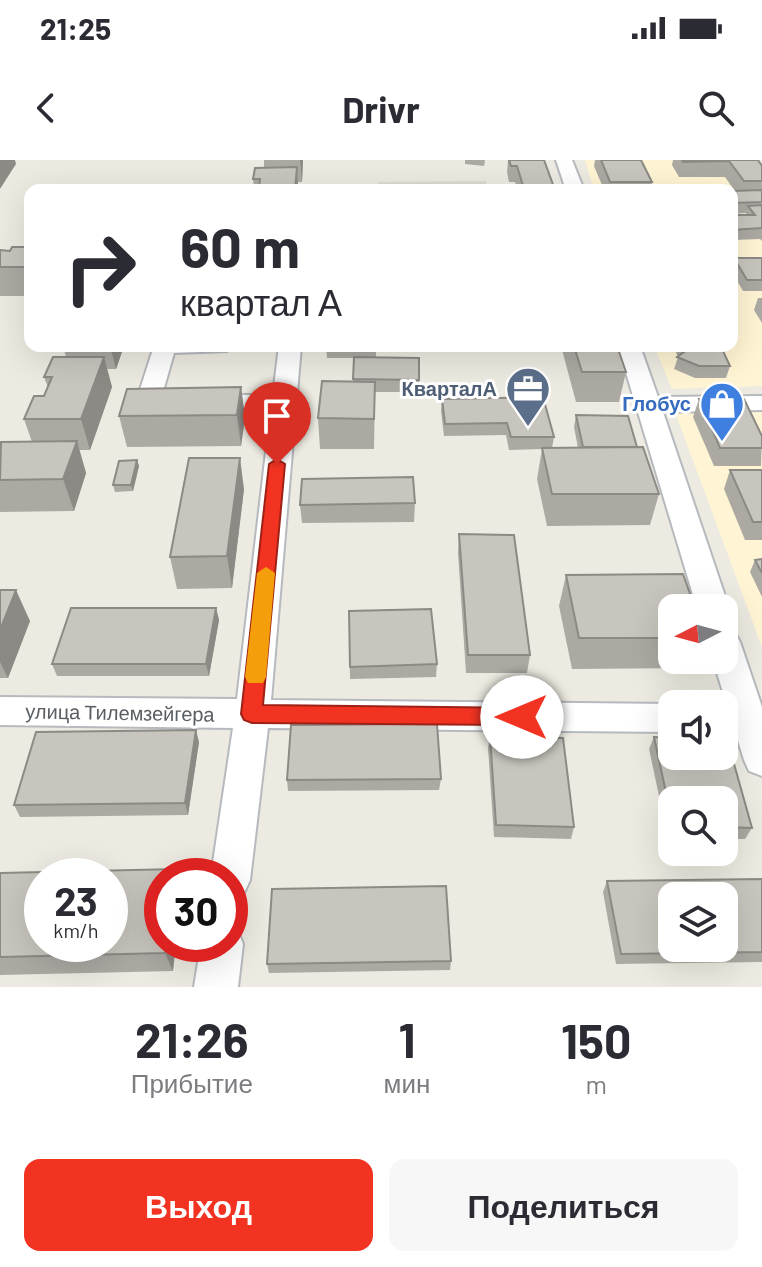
<!DOCTYPE html>
<html lang="ru">
<head>
<meta charset="utf-8">
<style>
	:root { --surface:#fff; --page:#f7f7f7; --text:#2b2b33; --muted:#7c7c81; --accent:#f23322 }
	body { margin:0; font-family:Barlow,sans-serif; background:var(--page); color:var(--text); height:100vh; display:flex; flex-direction:column; font-size:30px; white-space:nowrap }
	* { box-sizing:border-box; margin:0 }
	p { font-size:26px; color:var(--muted) }
	.icon { flex:none; width:44px; height:44px; fill:none; stroke:currentColor; stroke-width:2; stroke-linecap:round; stroke-linejoin:round }
	.map { position:relative; height:827px; overflow:hidden }
	.details { display:flex; flex-direction:column; background:var(--surface); flex:1 }
	.details>* { flex:none }
	.banner { position:absolute; left:24px; top:24px; width:714px; height:168px; border-radius:16px; box-shadow:0 8px 32px #0002; background:#fff; color:var(--text); overflow:hidden }
	.needle { width:52px; rotate:264deg }
	.fabs { position:absolute; left:658px; top:434px; display:grid; gap:16px }
	.fabs a { display:grid; place-items:center; width:80px; height:80px; border-radius:16px; background:var(--surface); box-shadow:0 8px 32px #0002; font-size:40px }
	.speed { position:absolute; left:24px; top:698px; display:flex; gap:16px; font-size:40px; font-weight:700; text-align:center }
	.speed>* { display:grid; place-content:center; width:104px; height:104px; border-radius:50%; background:var(--surface); box-shadow:0 8px 32px #0002; line-height:1 }
	.speed small { font-size:20px; font-weight:400 }
	.speed .limit { border:12px solid #d22; background:#fff; color:#111 }
	.pin { position:absolute; display:grid; place-items:center; width:68px; height:68px; color:#fff; margin:-82px -34px; border-radius:50% 50% 50% 0; rotate:-45deg; box-shadow:0 0 8px #0007 }
	.pin .icon { rotate:45deg }
	.me { position:absolute; width:88px; margin:-44px; rotate:270deg; stroke-linejoin:round; filter:drop-shadow(0 0 6px #0008) }
	.turn { display:flex; align-items:center; gap:28px; height:168px; padding:0 24px; font-size:36px }
	.turn .icon { width:104px; height:104px; stroke-width:2.5 }
	.turn b { display:block; font-size:56px; line-height:68px }
	.eta { display:flex; justify-content:space-evenly; align-items:center; height:136px; text-align:center }
	.eta b { font-size:48px; font-weight:700; line-height:56px }
	.primary-button { display:flex; gap:16px; margin-top:auto; padding:16px 24px }
	.primary-button a { flex:1; height:92px; border-radius:16px; background:var(--accent); color:#fff; font-size:32px; font-weight:700; line-height:92px; text-align:center }
	.primary-button a+a { background:var(--page); color:var(--text) }
	.status { display:flex; justify-content:space-between; align-items:center; height:56px; padding:0 40px; background:var(--surface); direction:ltr }
	.status svg { height:22px; fill:currentColor }
	header { display:flex; justify-content:space-between; align-items:center; height:104px; padding:0 24px; background:var(--surface); font-size:36px; font-weight:700 }
	.map>svg:first-child { display:block }
	.commercial { fill:#fff5d4 }
	.education { fill:#dddad0 }
	.lines { fill:none; stroke-linecap:round; stroke-linejoin:round }
	.minor-casing { stroke:#b6b9be; stroke-width:4 }
	.minor { fill:#fff; fill-rule:evenodd }
	.wall { fill:#aca9a3 }
	.shaded-wall { fill:#8c8a85 }
	.building { fill:#c8c5be; stroke:#8c8a85; stroke-width:2; fill-rule:evenodd }
	.route { fill:#f23322; stroke:#9d2116; stroke-width:2 }
	.slow { fill:#f59e0b }
	.labels { text-anchor:middle; stroke-width:6; stroke-linejoin:round; paint-order:stroke }
	.service-label { font-size:20px; font-weight:bold; fill:#4e5e75; stroke:#fff; text-anchor:end }
	.shop-label { font-size:20px; font-weight:bold; fill:#366cbe; stroke:#fff; text-anchor:end }
	.street-label { font-size:20px; fill:#595e63; stroke:#fff }
</style>
</head>
<body>
<div class="status"><b>21:25</b><svg viewBox="0 0 49 12"><path d="M0 12V9h3v3zM5 12V6h3v6zM10 12V3h3v9zM15 12V0h3v12zM26 1h20v11H26zM47 4h2v5h-2z"/></svg></div>
<header><svg class="icon" aria-label="back" viewBox="0 0 24 24"><path d="M15 5l-7 7 7 7"/></svg>Drivr<svg class="icon" aria-label="search" viewBox="0 0 24 24"><circle cx="10" cy="10" r="6"/><path d="M15 15l6 6"/></svg></header>
<div class="map">
<svg width="762" height="827" viewBox="0 0 762 827">
	<rect width="100%" height="100%" fill="#edebe1"/>
	<!-- commercial -->
	<g class="commercial">
		<path d="M585,0H750L762,14V226L672,229L654,186H732V30H594Z"/>
		<path d="M762,248V487L674,249Z"/>
	</g>
	<!-- education -->
	<path class="education" d="M486,21L488,30H378V22Z"/>
	<g class="lines">
		<!-- minor casing -->
		<g class="minor-casing">
			<g id="minor">
				<path d="M556,0H572L584,30H566Z"/>
				<path d="M154,186H230L227,191L174,193L162,235H273L279,186H301L271,540L672,544V572L268,568L250,720L244,733L230,739V716H211L233,568L0,565V537L237,539L271,249L139,247L136,242Z"/>
				<path d="M618,186H640L658,237L762,236V250L663,252L729,448L724,456V448H697Z"/>
				<path d="M724,470L735,473L740,482L762,547V616L749,611L744,600L713,500H724Z"/>
				<path d="M230,766L237,769L243,784L238,827H194L201,784H230Z"/>
			</g>
		</g>
		<!-- minor -->
		<use href="#minor" class="minor"/>
	</g>
	<!-- wall -->
	<g class="wall">
		<path d="M264,0H303L302,22H298V30L254,28L253,19L264,8Z"/>
		<path d="M465,0H485L484,6L465,4Z"/>
		<path d="M508,0H544L555,30H518L515,22H509L507,12Z"/>
		<path d="M595,0H641L652,22L651,30H604L594,6Z"/>
		<path d="M673,0H758L762,6V81L760,79L732,80V55H746V53L732,54V31H735L725,17H679L672,5Z"/>
		<path d="M30,87V136H0V90L10,91Z"/>
		<path d="M734,98H762V131H743L732,112V104Z"/>
		<path d="M758,138H762V163L754,150Z"/>
		<path d="M63,186H124L116,209H107L112,227L90,290H79L86,313L74,351L0,352V285L32,282L24,259L44,236L48,227L44,217L66,197Z"/>
		<path d="M326,186H376V198H419V232H375L374,289H320L318,258L353,222L354,198H327Z"/>
		<path d="M561,186H617L626,212L619,242H576Z"/>
		<path d="M673,186H709L712,191L730,206L726,218H695L674,209L678,197Z"/>
		<path d="M241,227L245,258L241,286L127,287L119,256Z"/>
		<path d="M442,239L554,277L552,288H578L574,267L576,255L637,287L659,334L650,365L547,366L537,319L542,289L509,290L506,275L444,276L441,251Z"/>
		<path d="M699,239L762,276L761,306H714L693,257Z"/>
		<path d="M137,300L139,306L133,331L115,332L113,325Z"/>
		<path d="M730,310H762V380H745L724,329Z"/>
		<path d="M244,329L232,428L177,429L170,397Z"/>
		<path d="M415,343L414,362L302,363L300,345Z"/>
		<path d="M459,374L530,495L527,513H466L458,393Z"/>
		<path d="M762,399V437L750,412L755,400Z"/>
		<path d="M566,415L672,448V500H695L692,508L572,509L559,446Z"/>
		<path d="M0,430L30,461L8,518H0Z"/>
		<path d="M216,448L219,460L209,516H57L52,504Z"/>
		<path d="M349,451L437,504L436,517L350,519Z"/>
		<path d="M490,576L574,667L571,679L494,677L488,588Z"/>
		<path d="M654,577L672,578V596H724V579H727L752,668L745,679H724V640H672V678H668L649,589Z"/>
		<path d="M199,582L188,655L20,657L14,645Z"/>
		<path d="M441,619L439,630L288,631L287,620Z"/>
		<path d="M177,709L173,811L0,815V713Z"/>
		<path d="M762,719V802L616,804L603,732L607,721Z"/>
		<path d="M451,801L450,810L269,813L267,804Z"/>
	</g>
	<!-- shaded-wall -->
	<g class="shaded-wall">
		<path d="M0,0H15L16,4L0,29Z"/>
		<path d="M300,0H303L302,22Z"/>
		<path d="M297,7L298,30H295Z"/>
		<path d="M110,186H124L116,209Z"/>
		<path d="M104,197L112,227L90,290L81,259Z"/>
		<path d="M241,227L245,258L241,286L237,255Z"/>
		<path d="M77,281L86,313L74,351L63,319Z"/>
		<path d="M240,298L244,329L232,428L227,396Z"/>
		<path d="M137,300L139,306L133,331L131,325Z"/>
		<path d="M16,430L30,461L8,518L0,502V470Z"/>
		<path d="M216,448L219,460L209,516L206,504Z"/>
		<path d="M196,570L199,582L188,655L185,643Z"/>
		<path d="M166,784H176L173,811L165,793Z"/>
	</g>
	<!-- building -->
	<g class="building">
		<path d="M509,0H544L555,30H519L524,29L517,6H511Z"/>
		<path d="M601,0H641L652,22H610Z"/>
		<path d="M682,0H758L762,6V21H744L729,1L683,2Z"/>
		<path d="M297,7L295,30H251V28H259L260,19H253L255,8Z"/>
		<path d="M762,30V42L732,43V31Z"/>
		<path d="M762,45V68L732,70V55H755L748,46Z"/>
		<path d="M12,87H30V107H0V90L10,91Z"/>
		<path d="M734,98H762V120H747Z"/>
		<path d="M574,186H617L626,212H582Z"/>
		<path d="M682,186H709L712,191H723L730,206H699L677,197L684,192Z"/>
		<path d="M53,197H104L81,259H24L34,236H44L52,217H44Z"/>
		<path d="M354,197L419,198V220L353,219Z"/>
		<path d="M322,221L375,222L374,259L318,258Z"/>
		<path d="M241,227L237,255L119,256L127,229Z"/>
		<path d="M543,237L554,277H511L507,263L445,264L442,239Z"/>
		<path d="M699,239H744L762,276V288H720Z"/>
		<path d="M576,255L628,256L637,287H583Z"/>
		<path d="M77,281L63,319L0,320L1,282Z"/>
		<path d="M643,287L659,334H552L542,288Z"/>
		<path d="M189,298H240L227,396L170,397Z"/>
		<path d="M137,300L131,325H113L119,301Z"/>
		<path d="M730,310H762V362H753Z"/>
		<path d="M413,317L415,343L300,345L302,319Z"/>
		<path d="M459,374L514,375L530,495H468Z"/>
		<path d="M762,399V413L755,400Z"/>
		<path d="M683,414L695,448H672V478H579L566,415Z"/>
		<path d="M0,430H16L0,470Z"/>
		<path d="M71,448H216L206,504H52Z"/>
		<path d="M431,449L437,504L350,507L349,451Z"/>
		<path d="M437,564L441,619L287,620L291,565Z"/>
		<path d="M196,570L185,643L14,645L36,572Z"/>
		<path d="M490,576L563,578L574,667L496,665Z"/>
		<path d="M654,577L672,578V596H724V579H727L752,668L724,667V640H672V660Z"/>
		<path d="M177,709L176,716H162V784H166L165,793L0,797V713ZM42,716H110V784H42Z"/>
		<path d="M762,719V792L621,794L607,721ZM672,736H724V788H672Z"/>
		<path d="M446,726L451,801L267,804L272,729Z"/>
	</g>
	<!-- route -->
	<path class="route" d="M277,299L285,304L263,545L522,548L529,550L532,557L529,563L522,565L252,563L244,560L241,554L269,304Z"/>
	<!-- slow -->
	<path class="slow" d="M266,407L275,413L266,517L263,523H248L245,517L257,413Z"/>
	<!-- icons -->
	<defs>
		<g id="office-pin" transform="scale(2.3)"><path d="M0 17L-7.5 6A9.5 9.5 0 1 1 7.5 6Z" fill="#5c6f8a" stroke="#fff"/><path d="M-6-3h4V-5.5h4V-3h4V5H-6ZM-1-4.5V-3h2v-1.5ZM-6 0V1H6V0Z" fill="#fff"/></g>
		<g id="shop-pin" transform="scale(2.3)"><path d="M0 17L-7.5 6A9.5 9.5 0 1 1 7.5 6Z" fill="#3f7fe0" stroke="#fff"/><path d="M-5-2.5h2.3a2.7 3.5 0 0 1 5.4 0H5L5.5 6h-11ZM-1.5-2.5h3a1.5 2.3 0 0 0-3 0Z" fill="#fff"/></g>
	</defs>
	<g fill-rule="evenodd">
		<use href="#office-pin" x="528" y="229"/>
		<use href="#shop-pin" x="722" y="244"/>
	</g>
	<g class="labels">
		<!-- service labels -->
		<g class="service-label">
			<text x="497" y="236">КварталА</text>
		</g>
		<!-- shop labels -->
		<g class="shop-label">
			<text x="691" y="251">Глобус</text>
		</g>
		<!-- street labels -->
		<g class="street-label">
			<text transform="translate(120 553) rotate(1)" y="7">улица Тилемзейгера</text>
		</g>
	</g>
</svg>
<div class="fabs">
<a><svg class="needle" viewBox="-14 -14 28 28"><path d="M0-13l5 13h-10z" fill="#e53935"/><path d="M0 13l5-13h-10z" fill="#7c7c81"/></svg></a>
<a><svg class="icon" aria-label="sound" viewBox="0 0 24 24"><path d="M4 9h4l5-4v14l-5-4H4zM17 9q2 3 0 6"/></svg></a>
<a><svg class="icon" aria-label="search" viewBox="0 0 24 24"><circle cx="10" cy="10" r="6"/><path d="M15 15l6 6"/></svg></a>
<a><svg class="icon" aria-label="layers" viewBox="0 0 24 24"><path d="M12 4l9 5-9 5-9-5zM3 14l9 5 9-5"/></svg></a>
</div>
<div class="speed"><div>23<small>km/h</small></div><div class="limit">30</div></div>
<div class="pin" style="left:277px;top:304px;background:#d93025"><svg class="icon" aria-label="arrive" viewBox="0 0 24 24"><path d="M6 21V4h12l-3 4 3 4H6"/></svg></div>
<svg class="me" style="left:522px;top:557px" viewBox="-20 -20 40 40"><circle r="19" fill="#fff"/><path d="M0-13L10 11 0 6-10 11z" fill="#f23322"/></svg>
<div class="banner">
<div class="turn"><svg class="icon" aria-label="right" viewBox="0 0 24 24"><path d="M7 20v-9h11M14 6l5 5-5 5"/></svg><div><b>60 m</b>квартал А</div></div>
</div>
</div>
<section class="details">
<div class="eta">
<div><b>21:26</b><p>Прибытие</p></div>
<div><b>1</b><p>мин</p></div>
<div><b>150</b><p>m</p></div>
</div>
<div class="primary-button"><a>Выход</a><a>Поделиться</a></div>
</section>
</body>
</html>
